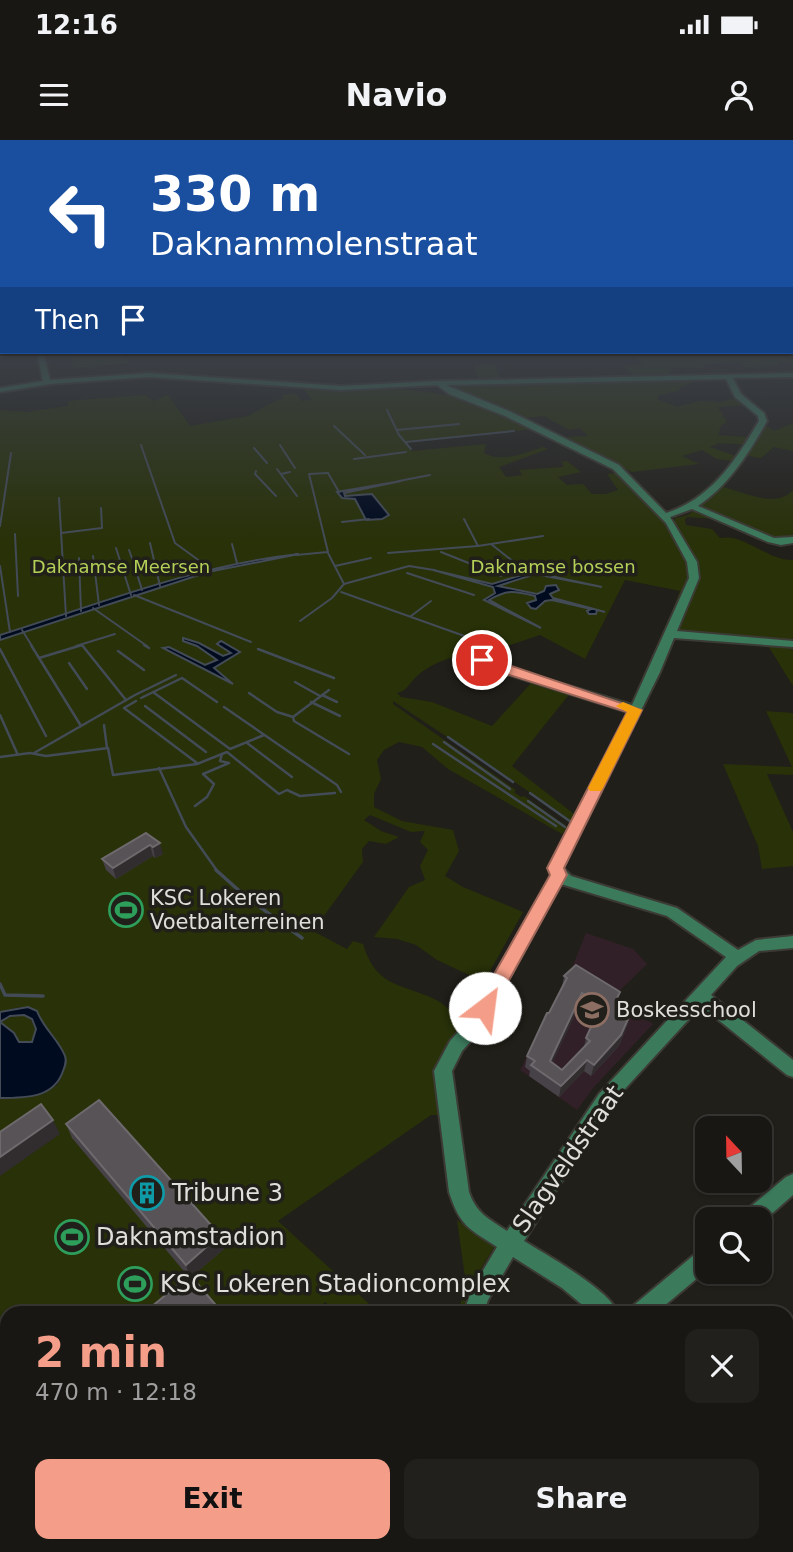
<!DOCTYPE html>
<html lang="en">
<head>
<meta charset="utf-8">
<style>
	:root { --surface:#191713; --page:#22201c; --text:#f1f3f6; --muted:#9f9fa0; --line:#373633; --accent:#f49e89 }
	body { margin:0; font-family:"DejaVu Sans",sans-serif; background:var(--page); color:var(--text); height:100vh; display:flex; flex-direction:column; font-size:26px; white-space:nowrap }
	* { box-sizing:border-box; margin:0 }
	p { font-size:23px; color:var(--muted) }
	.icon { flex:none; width:38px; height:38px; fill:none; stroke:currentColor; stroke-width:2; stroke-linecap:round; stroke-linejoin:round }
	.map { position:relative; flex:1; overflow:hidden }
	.side { position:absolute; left:0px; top:1166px; width:794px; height:247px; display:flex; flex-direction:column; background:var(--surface); border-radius:21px 21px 0 0; box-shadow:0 2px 5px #0004,0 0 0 2px var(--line) }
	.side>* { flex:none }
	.banner { position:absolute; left:0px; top:0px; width:794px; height:214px; box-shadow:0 2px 5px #0004,0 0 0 2px var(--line); background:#1a4fa0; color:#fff; overflow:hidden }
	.needle { width:46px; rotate:338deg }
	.tools { position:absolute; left:695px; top:976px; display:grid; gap:14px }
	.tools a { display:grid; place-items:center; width:77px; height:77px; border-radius:14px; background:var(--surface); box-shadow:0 2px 5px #0004,0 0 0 2px var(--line); font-size:35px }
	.pin { position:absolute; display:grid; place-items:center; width:60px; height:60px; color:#fff; margin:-30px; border:4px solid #fff; border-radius:50%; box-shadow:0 2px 7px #0007 }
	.me { position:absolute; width:77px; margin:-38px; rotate:30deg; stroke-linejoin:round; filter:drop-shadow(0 0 5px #0008) }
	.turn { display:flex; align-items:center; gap:24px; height:147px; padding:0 35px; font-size:32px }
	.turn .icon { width:91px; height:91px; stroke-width:2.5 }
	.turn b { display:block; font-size:49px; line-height:60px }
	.then { display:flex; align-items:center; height:66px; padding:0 35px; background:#0003; gap:14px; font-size:26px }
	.round { display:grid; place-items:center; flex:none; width:74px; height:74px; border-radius:14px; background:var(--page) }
	.head { display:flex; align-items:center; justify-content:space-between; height:119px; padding:0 35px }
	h1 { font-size:42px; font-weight:700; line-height:52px; color:var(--accent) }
	.primary-button { display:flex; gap:14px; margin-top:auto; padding:14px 35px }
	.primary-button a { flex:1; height:80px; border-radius:14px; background:var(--accent); color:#111; font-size:28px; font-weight:700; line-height:80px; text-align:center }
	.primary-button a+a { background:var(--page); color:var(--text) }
	.status { display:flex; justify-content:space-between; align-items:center; height:49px; padding:0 35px; background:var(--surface); direction:ltr }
	.status svg { height:19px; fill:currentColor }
	header { display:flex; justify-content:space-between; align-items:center; height:91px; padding:0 35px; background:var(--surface); font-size:32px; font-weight:700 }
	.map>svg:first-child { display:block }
	.education { fill:#322028 }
	.green { fill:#283108 }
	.water { fill:#000b1f; stroke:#434b57; stroke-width:2; fill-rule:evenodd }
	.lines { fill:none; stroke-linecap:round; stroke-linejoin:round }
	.stream-far2 { stroke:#434b57; stroke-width:2 }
	.stream-far1 { stroke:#434b57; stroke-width:2.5 }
	.stream { stroke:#434b57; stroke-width:3.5 }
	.minor-casing { stroke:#3c3a34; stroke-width:4 }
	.minor { fill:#3c7a5c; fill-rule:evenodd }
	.wall { fill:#474247; fill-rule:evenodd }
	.shaded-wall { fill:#312d2e }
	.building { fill:#585357; stroke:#6d696c; stroke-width:2; fill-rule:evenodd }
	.route { fill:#f49e89; stroke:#9f6759; stroke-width:2 }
	.slow { fill:#f59e0b }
	.labels { text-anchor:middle; stroke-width:7; stroke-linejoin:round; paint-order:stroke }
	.far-park-label { font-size:18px; fill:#b4d058; stroke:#211f19 }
	.poi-label { font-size:21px; fill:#e0dfdb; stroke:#211f19; text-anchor:start }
	.near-street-label { font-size:24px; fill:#e0dfdb; stroke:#211f19 }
	.near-poi-label { font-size:24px; fill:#e0dfdb; stroke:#211f19; text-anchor:start }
</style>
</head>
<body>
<div class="status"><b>12:16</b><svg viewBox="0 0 49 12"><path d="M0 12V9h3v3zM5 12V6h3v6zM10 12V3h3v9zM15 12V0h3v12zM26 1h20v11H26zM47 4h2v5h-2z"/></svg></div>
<header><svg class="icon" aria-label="menu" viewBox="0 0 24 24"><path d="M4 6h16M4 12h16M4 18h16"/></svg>Navio<svg class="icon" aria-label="person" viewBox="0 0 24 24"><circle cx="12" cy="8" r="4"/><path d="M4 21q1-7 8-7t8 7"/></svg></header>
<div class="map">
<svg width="793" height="1412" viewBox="0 0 793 1412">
	<rect width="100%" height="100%" fill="#211f19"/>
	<!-- education -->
	<path class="education" d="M586,793L633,809L647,824L613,857L653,884L594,947L577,970L520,930L571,830Z"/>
	<!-- green -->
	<g class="green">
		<path d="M793,208V222H777L779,225L745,227L739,222L700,224L706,228H671L673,232H669L670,235H694L698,240L681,247L678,251L659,255L657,259L677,267L700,261L720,262L739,258L747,265L718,267L727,282L721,286L718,295L758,298L765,285L774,291L793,283V311L774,307L761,318L748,316L753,305L719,303L710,307L736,316L734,321L717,319L702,310L682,316L699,324L632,332L563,297L588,296L580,288L569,290L544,276L514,279L533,289L407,302L412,311L486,304L484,313C501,323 525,313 543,307L548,309L499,327L506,337L522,335L519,330L564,327L561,322L567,321L581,332L558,337L567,345L583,344L592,354H606L618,350L607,334L617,333L667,383L675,382V378L688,375L723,347C744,352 777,369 793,350V398H774L734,382L727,385L713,379L687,377L685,380L686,385L712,389L720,398C745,393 767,421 793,420V546L767,504L663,496L680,451L625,440L585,519L540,495L456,523L450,518C438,522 423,529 414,539C408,546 406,551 397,553L401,557L432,562L492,586L533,541L571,552L512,626L574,674L570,683L525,649L393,561V564L516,650L514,652L521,657L524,656L568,687L562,694L448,629L422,607L399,602L384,610L377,620L381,639L374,654V667L402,681L453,690L459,711L445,736L463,747L523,772L484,842L437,820L416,805L397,799L374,797L409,747L425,740L420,726L428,710L420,702L425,691L411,692L370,675L364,680L381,691L399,697L386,704L369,701L362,709L363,722L313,791L347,809L353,801L363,804C367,816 372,828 382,836C402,854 459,853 456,891C455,904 443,918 439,931C436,944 440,962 440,975H431L278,1081L378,1172H336L325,1162L316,1172H7V1405H96L89,1412H0V958L43,954L57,945L62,936L65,927L64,914L34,869L20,867L0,872V270L26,272L68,266V261L145,255L154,261L168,255L190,286L248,276L277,260L284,259L281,255L295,253L302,261L312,260L303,248C364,250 418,243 477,264L438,241L479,240L474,225L495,224L500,240L635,239L624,226L643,225L636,216L793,212Z"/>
		<path d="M44,212H123L128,223L73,228L71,215L45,217Z"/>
		<path d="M766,571L793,573V635L767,634L793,692V726L762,729L758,706L723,624L792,627Z"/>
		<path d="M24,875L29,877L36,889L32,902H19L14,893L0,882V879Z"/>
		<path d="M457,1080L495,1106L477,1135L462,1169L460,1168L465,1137Z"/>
	</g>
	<!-- water -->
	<g class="water">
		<path d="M401,341L344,353L345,356L372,354L389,375L382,379L366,380L355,359L342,358L337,352Z"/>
		<path d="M299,414L208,432L0,500V495C99,464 196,425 299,414Z"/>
		<path d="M433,430L492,444L532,432L602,447L535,434L498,446L537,454L544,451L546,446L556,445L559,450L550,454L553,458L605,472L597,470L596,474H589L587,471L591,469L552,460L545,461L536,469L531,468L527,463L536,460L535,456C515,451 508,449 489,460L541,488L484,460L495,453L493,447Z"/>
		<path d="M183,498L199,503L223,516L231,513L217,504L221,501L240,512L214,528L233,544L163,508L169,507L205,525L217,520L197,506L183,501Z"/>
		<path d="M28,867L37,871C43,888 59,900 65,916C67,922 65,926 63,931C54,958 26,958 0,958V872ZM24,875L32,879L36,889L32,902H19L14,893L0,882L10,876Z"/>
	</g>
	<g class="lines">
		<!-- stream-far2 -->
		<g class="stream-far2">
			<path d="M0,217L38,212"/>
			<path d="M387,270L399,295L411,309"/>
			<path d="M334,286L365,315"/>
			<path d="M397,290L459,284"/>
			<path d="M406,302L514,291"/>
			<path d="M141,305L175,403L212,430"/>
			<path d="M280,305L295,328"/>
			<path d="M254,308L267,323"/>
			<path d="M354,319L406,312"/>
			<path d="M277,329L297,356"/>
			<path d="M256,331L255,334L276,356"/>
			<path d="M328,333L339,352"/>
			<path d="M281,334L290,332"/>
			<path d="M399,341L430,335"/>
			<path d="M59,358L66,476"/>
			<path d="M464,379L478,406L491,404"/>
			<path d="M342,382L369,379"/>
			<path d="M0,386L11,313"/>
			<path d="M61,393L102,388L101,368"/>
			<path d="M15,394L18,456"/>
			<path d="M150,403L160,446"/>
			<path d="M232,404L237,423"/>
			<path d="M116,408L131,455"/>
			<path d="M129,410L134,424"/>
			<path d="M441,412L501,436"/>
			<path d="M328,413L344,444"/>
			<path d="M388,413L478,406"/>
			<path d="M296,415L328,412L309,334L328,333"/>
			<path d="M93,416L99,465"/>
			<path d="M79,418L81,471"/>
			<path d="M0,426L10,492"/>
			<path d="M335,426L371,418"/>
			<path d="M524,430L491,404L543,396"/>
			<path d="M407,433L474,455"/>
			<path d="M137,434L142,450"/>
			<path d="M341,452L470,498"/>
			<path d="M134,455L251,502"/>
			<path d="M93,468L147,506"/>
			<path d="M411,476L431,461"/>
			<path d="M300,481L332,458L344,444L409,426L434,430"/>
			<path d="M22,490L32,506"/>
			<path d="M76,506L115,494"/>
		</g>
		<!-- stream-far1 -->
		<g class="stream-far1">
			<path d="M31,505L81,586"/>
			<path d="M82,505L126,560"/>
			<path d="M144,505L149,508"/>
			<path d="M0,509L46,596"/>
			<path d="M258,509L334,538"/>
			<path d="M118,511L144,530"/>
			<path d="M39,518L82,505"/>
			<path d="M69,523L87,549"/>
			<path d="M295,542L320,556"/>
			<path d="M329,550L293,577L294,581L349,614"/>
			<path d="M153,552L230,609L264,595"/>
			<path d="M249,553L277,572L293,577"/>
			<path d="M322,555L337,562"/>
			<path d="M141,558L182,538L217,562"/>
			<path d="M136,561L124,568L197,623"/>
			<path d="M311,562L340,576"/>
			<path d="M145,566L206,612"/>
			<path d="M224,567L337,645L341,652"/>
			<path d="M0,575L17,613"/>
			<path d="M104,585L107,608"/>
			<path d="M448,597L513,642"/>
			<path d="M444,602L510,649"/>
			<path d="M247,603L292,637"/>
			<path d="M433,604L556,686"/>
			<path d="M34,613L135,555L176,535"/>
			<path d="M0,617L30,613L46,616L108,608L113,635L197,624L227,612L279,654L287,650L300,656L335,653"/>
			<path d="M159,628L186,687L218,732"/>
			<path d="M530,653L571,682"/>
			<path d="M528,661L565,687"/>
			<path d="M195,666L207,657L214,644L203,634L229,623L220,621L222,614"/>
		</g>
		<!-- stream -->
		<g class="stream">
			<path d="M216,730L245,756L302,798"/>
			<path d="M0,844L5,855L43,856"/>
		</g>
		<!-- minor casing -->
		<g class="minor-casing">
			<g id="minor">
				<path d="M37,212H43L50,240L149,233L341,246L438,241L793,233V237L733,238L741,254L764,273L767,281C749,313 729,345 698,366L774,398L793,397V403L781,405L768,402L692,369L670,377L697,422L699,438L677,491L793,501V507L674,498L660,532L563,728L571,736L677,768L738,810L756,800L793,796V808L759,811L737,826L711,855L793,920V937L787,935L701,866L611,964L524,1101C545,1114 610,1150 617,1172H591L562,1148L513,1117L488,1160L484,1172H464L472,1149L497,1107C468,1088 460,1086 449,1052L434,931L450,901L468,881L552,735L549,728L628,572L481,526L479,524L485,521L489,522L632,565L689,438L687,422L666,383L613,329L505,276L449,254L437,245L341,250L149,237L50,244L0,252V248L43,241ZM726,239L735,257L758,276L759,281C736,320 711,359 666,373L619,325L511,272L446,245ZM561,744L667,776L726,817L599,954L507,1091C489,1079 476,1073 469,1052L452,931L462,911L480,891Z"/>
				<path d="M793,1034V1055L760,1084V1080H740L743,1073L786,1037Z"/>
				<path d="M707,1107V1130L657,1172H631L634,1165L700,1110Z"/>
				<path d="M788,1363L793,1365V1394L788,1392Z"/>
				<path d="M337,1405H364L361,1412H335Z"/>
				<path d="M699,1405H729L726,1412H697Z"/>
			</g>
		</g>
		<!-- minor -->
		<use href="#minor" class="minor"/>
	</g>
	<!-- wall -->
	<g class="wall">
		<path d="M146,693L163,714L155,718L153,716L116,739L106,730L102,719Z"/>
		<path d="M564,836L622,860L621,866L629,881L619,906L591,936L584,931L559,957L529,936L530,931L525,927L527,916L562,847ZM580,864L597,875L586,898L584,907L562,930L552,923Z"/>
		<path d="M66,984L224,1109L191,1137L188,1136L72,998Z"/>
	</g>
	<!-- shaded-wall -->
	<g class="shaded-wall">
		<path d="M160,703L163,714L155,718L153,707Z"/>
		<path d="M150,705L153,716L116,739L113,728Z"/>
		<path d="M582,853L580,864L548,932L550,921Z"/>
		<path d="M632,870L629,881L619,906L591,936L594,925Z"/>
		<path d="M587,920L584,931L559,957L561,946Z"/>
		<path d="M53,980L60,994L0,1036V1017Z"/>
		<path d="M220,1095L224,1109L190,1138L186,1125Z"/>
		<path d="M7,1268V1286L0,1292V1273Z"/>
	</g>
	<!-- building -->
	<g class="building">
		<path d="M146,693L160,703L153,707L150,705L113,728L102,719Z"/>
		<path d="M576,825L617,850L620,852L617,858L622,860L620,866L632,870L621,895L594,925L587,920L561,946L531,925L535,921L527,916L547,873H549L567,838L564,836ZM582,853L601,865L586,898L590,901L562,930L550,921Z"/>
		<path d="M99,960L220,1095L186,1125L66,984Z"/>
		<path d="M41,964L53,980L0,1017V992Z"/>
		<path d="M190,1135L220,1170L218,1172H145Z"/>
		<path d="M0,1197L7,1207V1268L0,1273Z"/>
	</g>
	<!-- sky -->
	<linearGradient id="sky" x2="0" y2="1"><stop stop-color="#12110e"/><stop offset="0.51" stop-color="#3d4249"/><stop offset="1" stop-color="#3d4249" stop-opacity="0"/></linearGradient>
	<rect width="793" height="400" fill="url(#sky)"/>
	<!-- route -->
	<path class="route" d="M482,516L642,570L564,728L567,735L491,873L485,875L478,873L475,868L550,735L547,728L627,572L481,526L476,520Z"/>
	<!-- slow -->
	<path class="slow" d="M623,562L642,570L603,648L601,651H590L588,648L627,572L616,566Z"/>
	<!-- icons -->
	<defs>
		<g id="stadium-ring" transform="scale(1.75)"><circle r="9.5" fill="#211f19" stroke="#2e9e5b" stroke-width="1.5"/><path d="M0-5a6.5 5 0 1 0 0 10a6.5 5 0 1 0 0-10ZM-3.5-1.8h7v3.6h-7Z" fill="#2e9e5b"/></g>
		<g id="school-ring" transform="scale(1.75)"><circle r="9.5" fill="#211f19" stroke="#8d6e63" stroke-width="1.5"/><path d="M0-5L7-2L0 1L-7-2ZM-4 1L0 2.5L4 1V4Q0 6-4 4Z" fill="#8d6e63"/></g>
		<g id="building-ring" transform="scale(1.75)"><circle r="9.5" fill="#211f19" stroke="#0f9aa8" stroke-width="1.5"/><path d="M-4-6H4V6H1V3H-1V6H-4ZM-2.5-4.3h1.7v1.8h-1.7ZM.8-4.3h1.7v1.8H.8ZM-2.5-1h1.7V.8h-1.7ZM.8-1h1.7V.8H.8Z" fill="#0f9aa8"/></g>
	</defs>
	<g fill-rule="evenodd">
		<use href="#stadium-ring" x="126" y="770"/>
		<use href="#school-ring" x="592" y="870"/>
		<use href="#building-ring" x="147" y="1053"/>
		<use href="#stadium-ring" x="72" y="1097"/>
		<use href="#stadium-ring" x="135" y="1144"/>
	</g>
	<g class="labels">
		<!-- far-park labels -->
		<g class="far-park-label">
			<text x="121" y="433">Daknamse Meersen</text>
			<text x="553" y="433">Daknamse bossen</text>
		</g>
		<!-- poi labels -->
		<g class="poi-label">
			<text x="150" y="765">KSC Lokeren<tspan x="150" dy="24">Voetbalterreinen</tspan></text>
			<text x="616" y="877">Boskesschool</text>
		</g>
		<!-- near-street labels -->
		<g class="near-street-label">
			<text transform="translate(568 1019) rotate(-55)" y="8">Slagveldstraat</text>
		</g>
		<!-- near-poi labels -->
		<g class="near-poi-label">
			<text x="172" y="1061">Tribune 3</text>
			<text x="96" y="1105">Daknamstadion</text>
			<text x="160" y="1152">KSC Lokeren Stadioncomplex</text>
		</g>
	</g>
</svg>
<div class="tools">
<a><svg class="needle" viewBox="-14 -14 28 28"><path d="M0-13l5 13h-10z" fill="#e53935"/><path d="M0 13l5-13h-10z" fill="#9f9fa0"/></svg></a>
<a><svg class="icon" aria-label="search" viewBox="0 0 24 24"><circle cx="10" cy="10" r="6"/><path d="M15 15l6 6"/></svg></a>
</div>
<div class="pin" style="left:482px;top:520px;background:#d93025"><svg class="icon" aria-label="arrive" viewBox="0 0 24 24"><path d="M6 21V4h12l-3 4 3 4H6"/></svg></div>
<svg class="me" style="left:485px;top:868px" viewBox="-20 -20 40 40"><circle r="19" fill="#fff"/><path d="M0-13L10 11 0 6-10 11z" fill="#f49e89"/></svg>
<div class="banner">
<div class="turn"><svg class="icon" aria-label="left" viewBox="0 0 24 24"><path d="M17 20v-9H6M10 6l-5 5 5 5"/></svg><div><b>330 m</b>Daknammolenstraat</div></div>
<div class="then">Then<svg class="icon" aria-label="arrive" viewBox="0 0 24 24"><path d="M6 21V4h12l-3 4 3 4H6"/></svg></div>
</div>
<section class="side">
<div class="head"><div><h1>2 min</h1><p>470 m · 12:18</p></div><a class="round"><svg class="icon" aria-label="close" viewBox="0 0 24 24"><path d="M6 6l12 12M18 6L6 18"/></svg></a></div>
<div class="primary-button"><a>Exit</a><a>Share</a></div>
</section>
</div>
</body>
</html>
